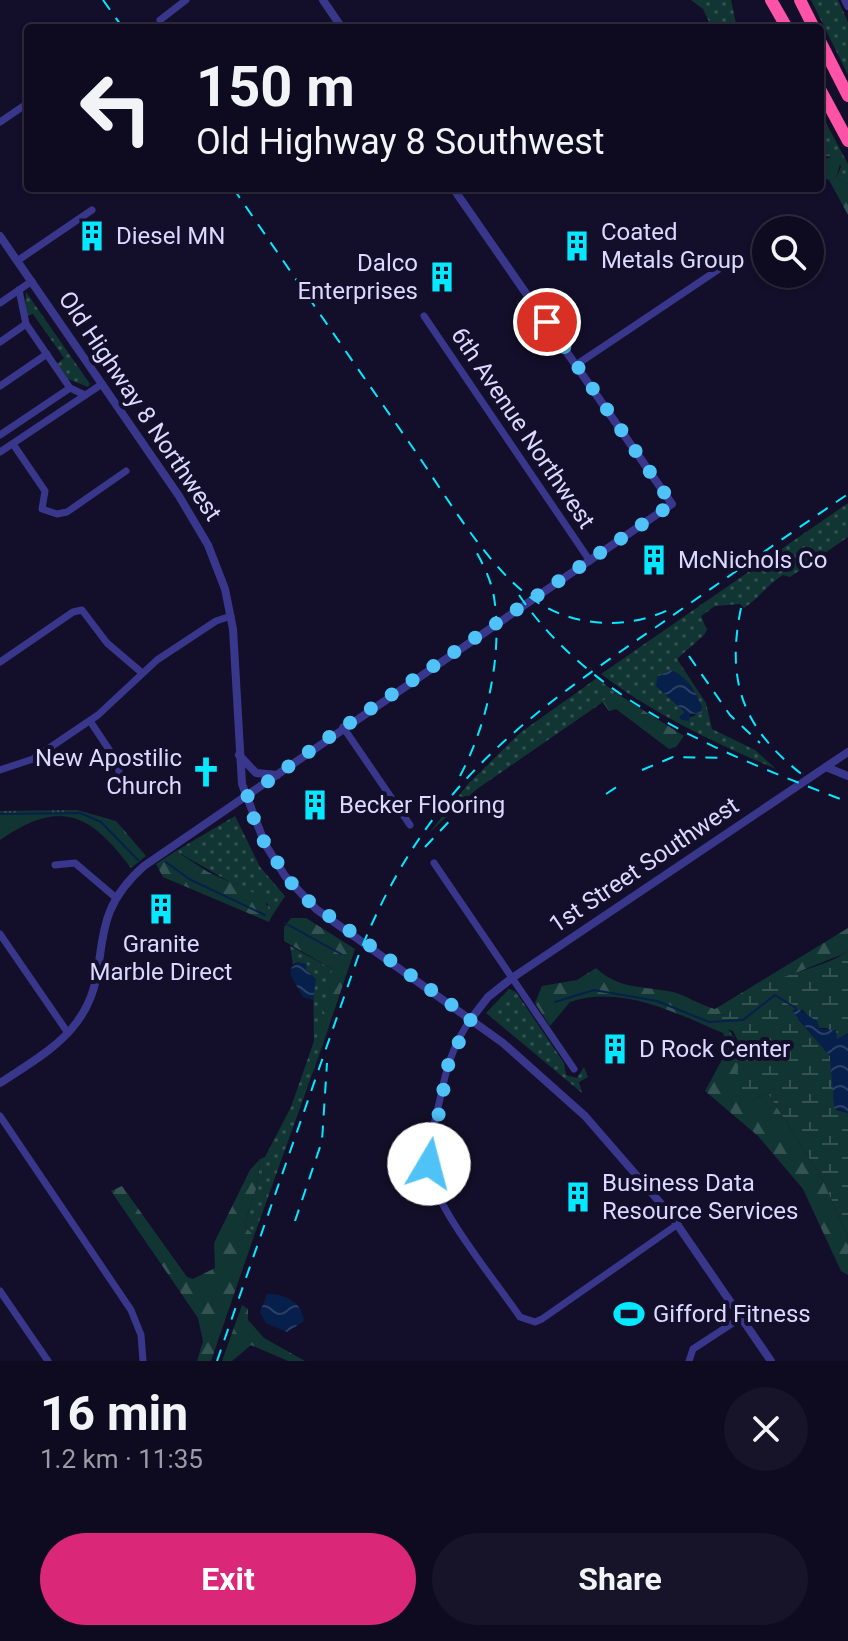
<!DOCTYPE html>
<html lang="en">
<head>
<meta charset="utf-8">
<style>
	:root { --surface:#0e0b20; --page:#171429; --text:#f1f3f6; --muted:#9b9ba5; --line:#2e2b3e; --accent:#db2777 }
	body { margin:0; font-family:Roboto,sans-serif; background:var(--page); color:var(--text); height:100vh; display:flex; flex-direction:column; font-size:30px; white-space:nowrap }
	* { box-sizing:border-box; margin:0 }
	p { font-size:26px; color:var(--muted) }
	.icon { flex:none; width:44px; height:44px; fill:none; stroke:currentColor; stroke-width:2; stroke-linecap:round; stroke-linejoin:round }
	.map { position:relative; height:1361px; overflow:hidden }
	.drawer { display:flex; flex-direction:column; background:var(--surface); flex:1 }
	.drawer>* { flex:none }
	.top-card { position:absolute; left:24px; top:24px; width:800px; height:168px; border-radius:8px; box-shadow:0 2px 6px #0004,0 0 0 2px var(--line); background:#0e0b20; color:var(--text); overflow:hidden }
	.fabs { position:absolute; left:752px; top:216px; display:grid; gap:16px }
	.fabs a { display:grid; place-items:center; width:72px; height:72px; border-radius:50%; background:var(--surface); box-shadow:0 2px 6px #0004,0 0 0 2px var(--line); font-size:40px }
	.pin { position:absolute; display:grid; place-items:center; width:68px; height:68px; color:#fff; margin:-34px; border:4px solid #fff; border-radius:50%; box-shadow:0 2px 8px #0007 }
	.me { position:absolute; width:88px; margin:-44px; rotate:8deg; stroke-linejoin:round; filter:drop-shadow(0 0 6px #0008) }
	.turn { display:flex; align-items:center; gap:28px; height:168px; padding:0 40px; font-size:36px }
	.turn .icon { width:104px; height:104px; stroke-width:2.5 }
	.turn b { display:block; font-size:56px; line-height:68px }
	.round { display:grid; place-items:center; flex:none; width:84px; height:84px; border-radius:42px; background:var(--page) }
	.overview { display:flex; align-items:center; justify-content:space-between; height:136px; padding:0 40px }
	h1 { font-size:48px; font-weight:700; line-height:60px }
	.cta { display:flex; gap:16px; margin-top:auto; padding:16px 40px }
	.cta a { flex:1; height:92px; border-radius:48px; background:var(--accent); color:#fff; font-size:32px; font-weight:700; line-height:92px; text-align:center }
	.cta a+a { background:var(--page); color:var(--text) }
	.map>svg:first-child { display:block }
	.grass { fill:url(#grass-dots); fill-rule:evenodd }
	.forest { fill:url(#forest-firs) }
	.wetland { fill:url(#wetland-marsh) }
	.park { fill:url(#park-tufts) }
	.water { fill:url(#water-waves) }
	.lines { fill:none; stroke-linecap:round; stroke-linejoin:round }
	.stream { stroke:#07204b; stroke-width:2 }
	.minor { stroke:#39378c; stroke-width:7 }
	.tertiary { stroke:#39378c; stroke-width:8 }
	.motorway { stroke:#ff53a7; stroke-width:12 }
	.rail { stroke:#04e9ff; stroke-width:2; stroke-dasharray:12 10; stroke-linecap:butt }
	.route { stroke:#4fc3f7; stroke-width:14; stroke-dasharray:0 25.2 }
	.labels { text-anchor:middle; stroke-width:8; stroke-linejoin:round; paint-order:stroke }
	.poi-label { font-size:24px; fill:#dcd8ff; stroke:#130f2a; text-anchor:start }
	.street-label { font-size:24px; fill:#dcd8ff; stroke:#130f2a }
</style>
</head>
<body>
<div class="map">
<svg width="848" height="1361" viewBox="0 0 848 1361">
	<defs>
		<pattern id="grass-dots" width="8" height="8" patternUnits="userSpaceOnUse" patternTransform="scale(2)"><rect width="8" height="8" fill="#113533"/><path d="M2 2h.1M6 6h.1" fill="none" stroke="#335252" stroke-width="1.8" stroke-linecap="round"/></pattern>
		<pattern id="forest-firs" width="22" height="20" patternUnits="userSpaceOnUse" patternTransform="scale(2)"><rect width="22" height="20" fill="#113533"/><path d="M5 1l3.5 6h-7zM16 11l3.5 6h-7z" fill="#335252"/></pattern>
		<pattern id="wetland-marsh" width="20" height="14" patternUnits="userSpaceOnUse" patternTransform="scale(2)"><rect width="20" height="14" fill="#113533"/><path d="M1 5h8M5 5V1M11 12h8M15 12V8" fill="none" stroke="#335252"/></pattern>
		<pattern id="park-tufts" width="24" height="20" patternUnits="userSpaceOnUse" patternTransform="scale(2)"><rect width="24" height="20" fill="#113533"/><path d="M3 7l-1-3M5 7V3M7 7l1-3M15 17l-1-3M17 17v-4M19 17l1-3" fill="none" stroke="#335252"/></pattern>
		<pattern id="water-waves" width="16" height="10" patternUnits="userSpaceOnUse" patternTransform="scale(2)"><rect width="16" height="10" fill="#07204b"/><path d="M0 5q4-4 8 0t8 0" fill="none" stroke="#2b4066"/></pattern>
	</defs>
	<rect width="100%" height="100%" fill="#130f2a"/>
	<!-- grass -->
	<g class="grass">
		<path d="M691,0H731L737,28H712L703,9Z"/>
		<path d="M811,0H838L848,22V75Z"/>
		<path d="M820,112L848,164V185L836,178L841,167L838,158L827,156L824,159L820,155Z"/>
		<path d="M26,292L90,384L88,387L68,379L57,364L64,358L33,314L25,316Z"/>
		<path d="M848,503V537L790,577L783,575C767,585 759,598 744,608L740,604L715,606L701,616L707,630L704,635L677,659L706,703L712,729L755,750L776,769C715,743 655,715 601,674ZM656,686L693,689L702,707L694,716L681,720L685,712Z"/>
		<path d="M597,678L616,693L477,789L430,832L468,784L520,733Z"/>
		<path d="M235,816L260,867L285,896L272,916L267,911L268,904L176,851Z"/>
		<path d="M290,946L332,969V974L317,1038L323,1044L254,1236L244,1225L257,1186L260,1159L265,1157L291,1107L314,1041L313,976L298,962L293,964Z"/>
		<path d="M509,989L516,992L564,1063L566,1075L577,1078L584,1067L588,1077L579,1082L582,1093L486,1013Z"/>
	</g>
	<!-- forest -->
	<g class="forest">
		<path d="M820,155L824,159L835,156L841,161L836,178L848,185V215L829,180L820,177Z"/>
		<path d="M616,693L684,736L676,747L669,749L616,709L609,711L602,701Z"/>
		<path d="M176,851L208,872L263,897L272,916L269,922L163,877L156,864Z"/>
		<path d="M291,918H306L355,949L323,1044L317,1038L332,969L284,941V927Z"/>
		<path d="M848,928V951L843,954L758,988L728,1015L717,1014L741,1047L749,1102L768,1093L823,1180L848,1238V1275L841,1271L803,1189L758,1136L705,1091L729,1047L723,1033C678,1014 621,984 570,1002L550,1026L535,1003L542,986L577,980L596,968C619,990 645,986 673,992C683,994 702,1006 715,1009Z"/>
		<path d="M260,1159L257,1186L244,1225L254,1236L211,1361H197L203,1341L198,1318L111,1191L122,1186L187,1277L193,1279L215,1268L214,1243L250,1170Z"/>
		<path d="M242,1305L248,1309V1320L264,1338L305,1361H288L251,1345L232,1361H222Z"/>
	</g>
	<!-- wetland -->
	<path class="wetland" d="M848,951V1033L837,1040L827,1028H818L802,1009L798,1019L830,1056L836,1110L848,1113V1238L823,1180L768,1093L749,1102L734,1098L741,1047L733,1031L721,1027L717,1014L728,1015C748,976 817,974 848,951Z"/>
	<!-- park -->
	<path class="park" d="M77,810L116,821L146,856L131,868C91,815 62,797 0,840V811Z"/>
	<!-- water -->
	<g class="water">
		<path d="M670,670C686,674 701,697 702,713L690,714L689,721L681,720L679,717L685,712L656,686L657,677Z"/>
		<path d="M298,962L307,964L306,970L316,979L313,1000L303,997L291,976V968Z"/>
		<path d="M796,1008L817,1021L820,1029L836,1030L837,1039L848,1033V1113L834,1108L830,1056L792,1011Z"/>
		<path d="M267,1294C285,1294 302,1302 304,1321L287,1332L266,1323L260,1312Z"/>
	</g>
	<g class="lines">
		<!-- stream -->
		<g class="stream">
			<path d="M0,814L80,813L101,822L138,860"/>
			<path d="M166,862L189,879L265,915"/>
			<path d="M285,923L341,954"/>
			<path d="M555,1002L594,990L657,1001L709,1022L743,1020L775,995L796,1008"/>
		</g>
		<!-- minor -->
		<g class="minor">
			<path d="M160,20L186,0"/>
			<path d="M0,122L28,103"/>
			<path d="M17,261L92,210"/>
			<path d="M19,290L26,324L70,388L85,395"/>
			<path d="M0,303L32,281"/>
			<path d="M424,316L590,561"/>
			<path d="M0,342L26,324"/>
			<path d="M576,365L722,267"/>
			<path d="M0,386L47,354"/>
			<path d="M0,435L70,388"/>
			<path d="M13,444L45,491L42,509L57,514L67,512L126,471"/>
			<path d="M0,452L102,384"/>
			<path d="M0,662L73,612L82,610L107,643L141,672"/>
			<path d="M90,721L118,763L120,780"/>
			<path d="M343,727L410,825"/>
			<path d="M0,770L33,759L98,715L157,660L216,621L231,616"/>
			<path d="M434,863L574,1069"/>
			<path d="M55,865L75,863L115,897"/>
			<path d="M0,934L68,1033"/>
			<path d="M471,1019C453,1044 446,1069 440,1099C435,1122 426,1148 430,1171C435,1208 497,1283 520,1317L535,1322L542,1319L678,1224"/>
			<path d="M0,1116L131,1310L141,1335L143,1361"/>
			<path d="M0,1291L48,1361"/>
			<path d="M689,1361L693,1349L742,1317"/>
		</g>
		<!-- tertiary -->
		<g class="tertiary">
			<path d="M323,0L342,28"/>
			<path d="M845,0L848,6"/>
			<path d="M0,236L179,496L208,545L225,589L233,629L242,784L265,844L285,876L316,909L503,1043L585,1116L670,1214L771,1361"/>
			<path d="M239,755L256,773L277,775"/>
			<path d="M826,767L848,776"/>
			<path d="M471,1019L488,997L512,978L848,752"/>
			<path d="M0,1083C27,1065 58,1048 77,1022C117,967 80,922 144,866L672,504L453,188"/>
		</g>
		<!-- motorway -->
		<g class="motorway">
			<path d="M771,0L787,28"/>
			<path d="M800,0L814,28"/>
			<path d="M820,41L848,96"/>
			<path d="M820,89L848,141"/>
		</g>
		<!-- rail -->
		<g class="rail">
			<path d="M103,0L123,28"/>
			<path d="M233,188C293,275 353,362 413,448C447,497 486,566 534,600C573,627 626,630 668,610"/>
			<path d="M519,595C594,705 729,756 848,802"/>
			<path d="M741,608C725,685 745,732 808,779"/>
			<path d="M689,656L730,715L760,743"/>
			<path d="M642,770L673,757L727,758"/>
			<path d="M460,776C487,725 503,655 494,597C491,579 482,562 473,546"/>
			<path d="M606,794L624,782"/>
			<path d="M425,847L472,797"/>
			<path d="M295,1221L322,1141L327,1063"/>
			<path d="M217,1361L359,954C426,788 517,722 659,625C722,581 785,537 848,494"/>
		</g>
	</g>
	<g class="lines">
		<!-- route -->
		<path class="route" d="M429,1164L449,1061L471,1019L299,894L265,844L245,798L332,735L672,504L547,322"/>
	</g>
	<!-- icons -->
	<defs>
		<g id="building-bare" transform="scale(2.4)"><path d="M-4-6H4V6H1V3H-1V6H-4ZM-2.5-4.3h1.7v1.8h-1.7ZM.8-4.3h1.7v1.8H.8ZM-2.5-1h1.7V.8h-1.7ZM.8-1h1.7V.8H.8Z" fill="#04e9ff" stroke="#130f2a" stroke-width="2.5" paint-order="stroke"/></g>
		<g id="church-bare" transform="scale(2.4)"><path d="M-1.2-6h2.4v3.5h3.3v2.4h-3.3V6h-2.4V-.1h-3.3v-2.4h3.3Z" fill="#04e9ff" stroke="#130f2a" stroke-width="2.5" paint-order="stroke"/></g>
		<g id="stadium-bare" transform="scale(2.4)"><path d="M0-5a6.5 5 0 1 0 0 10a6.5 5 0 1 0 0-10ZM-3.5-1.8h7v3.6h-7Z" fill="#04e9ff" stroke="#130f2a" stroke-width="2.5" paint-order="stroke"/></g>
	</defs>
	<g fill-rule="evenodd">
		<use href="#building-bare" x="92" y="236"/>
		<use href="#building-bare" x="577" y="246"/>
		<use href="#building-bare" x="442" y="277"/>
		<use href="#building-bare" x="654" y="560"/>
		<use href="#church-bare" x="206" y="772"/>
		<use href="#building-bare" x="315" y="805"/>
		<use href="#building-bare" x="161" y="909"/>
		<use href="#building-bare" x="615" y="1049"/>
		<use href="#building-bare" x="578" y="1197"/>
		<use href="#stadium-bare" x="629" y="1314"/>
	</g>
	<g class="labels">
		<!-- poi labels -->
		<g class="poi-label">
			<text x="601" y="240">Coated<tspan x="601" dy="28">Metals Group</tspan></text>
			<text x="116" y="244">Diesel MN</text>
			<text x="418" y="271" text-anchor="end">Dalco<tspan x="418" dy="28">Enterprises</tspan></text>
			<text x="678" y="568">McNichols Co</text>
			<text x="182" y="766" text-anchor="end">New Apostilic<tspan x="182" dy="28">Church</tspan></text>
			<text x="339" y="813">Becker Flooring</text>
			<text x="161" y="952" text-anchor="middle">Granite<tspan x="161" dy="28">Marble Direct</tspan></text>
			<text x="639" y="1057">D Rock Center</text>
			<text x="602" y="1191">Business Data<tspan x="602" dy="28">Resource Services</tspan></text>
			<text x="653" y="1322">Gifford Fitness</text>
		</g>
		<!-- street labels -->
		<g class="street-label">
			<text transform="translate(140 406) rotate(56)" y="8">Old Highway 8 Northwest</text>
			<text transform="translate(523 428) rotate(56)" y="8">6th Avenue Northwest</text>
			<text transform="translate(644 865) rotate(-34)" y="8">1st Street Southwest</text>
		</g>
	</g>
</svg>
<div class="fabs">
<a><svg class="icon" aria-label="search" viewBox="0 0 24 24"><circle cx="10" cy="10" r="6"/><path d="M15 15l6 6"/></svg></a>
</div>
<div class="pin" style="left:547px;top:322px;background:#d93025"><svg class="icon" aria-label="arrive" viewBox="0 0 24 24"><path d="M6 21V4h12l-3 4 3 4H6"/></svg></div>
<svg class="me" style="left:429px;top:1164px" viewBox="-20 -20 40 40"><circle r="19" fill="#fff"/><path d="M0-13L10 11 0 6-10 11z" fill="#4fc3f7"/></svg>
<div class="top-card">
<div class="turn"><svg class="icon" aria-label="left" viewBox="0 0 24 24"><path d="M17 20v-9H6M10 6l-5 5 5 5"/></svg><div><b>150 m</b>Old Highway 8 Southwest</div></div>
</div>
</div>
<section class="drawer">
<div class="overview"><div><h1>16 min</h1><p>1.2 km · 11:35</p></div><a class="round"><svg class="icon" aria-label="close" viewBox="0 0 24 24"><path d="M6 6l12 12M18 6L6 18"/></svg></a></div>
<div class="cta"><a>Exit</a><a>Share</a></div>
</section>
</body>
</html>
